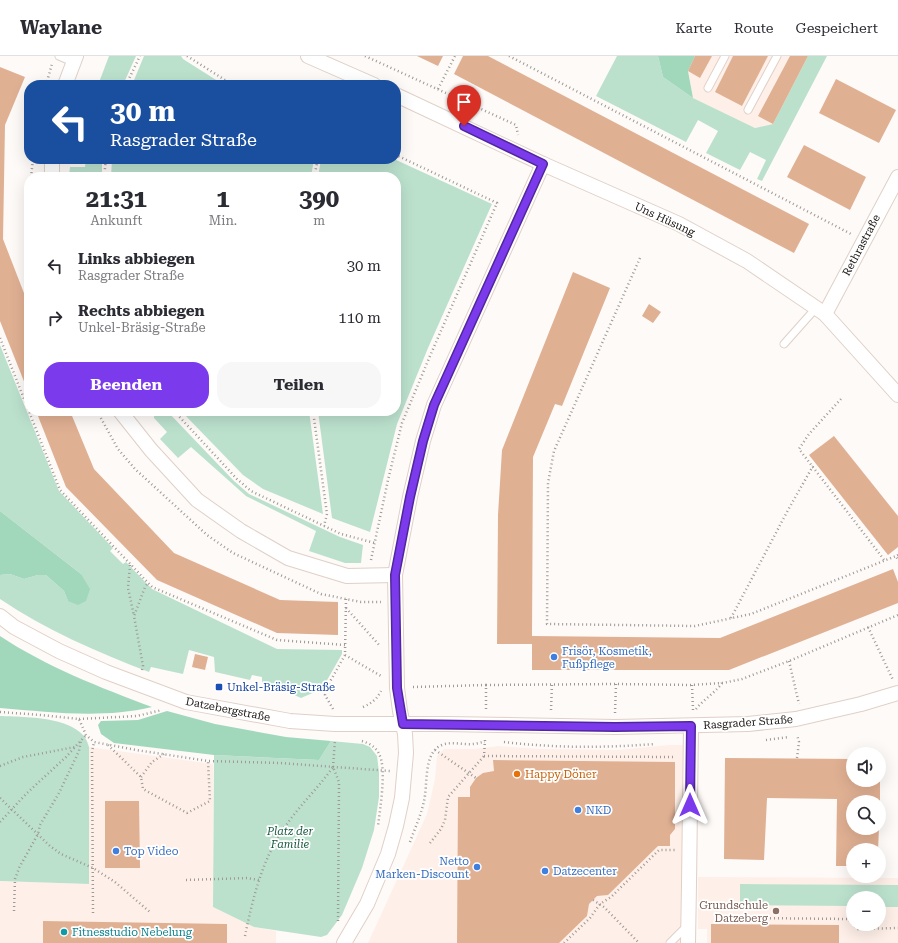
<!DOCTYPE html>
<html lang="de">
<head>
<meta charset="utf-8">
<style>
	:root { --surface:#fff; --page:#f7f7f7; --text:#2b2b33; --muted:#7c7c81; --line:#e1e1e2; --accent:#7c3aed }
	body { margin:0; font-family:"Roboto Serif",serif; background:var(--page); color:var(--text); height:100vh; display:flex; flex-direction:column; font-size:15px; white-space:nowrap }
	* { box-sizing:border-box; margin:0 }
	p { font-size:13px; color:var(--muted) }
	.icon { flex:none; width:22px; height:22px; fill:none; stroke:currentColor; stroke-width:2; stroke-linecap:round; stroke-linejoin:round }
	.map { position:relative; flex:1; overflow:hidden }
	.details { position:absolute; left:24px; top:116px; width:377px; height:244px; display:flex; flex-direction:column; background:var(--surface); border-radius:16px; box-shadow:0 4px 16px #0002 }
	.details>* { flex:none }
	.banner { position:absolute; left:24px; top:24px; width:377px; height:84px; border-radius:16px; box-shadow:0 4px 16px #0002; background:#1a4fa0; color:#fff; overflow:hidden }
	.fabs { position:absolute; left:846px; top:691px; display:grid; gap:8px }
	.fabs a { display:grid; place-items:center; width:40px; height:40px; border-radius:50%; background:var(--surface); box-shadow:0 4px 16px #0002; font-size:20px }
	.pin { position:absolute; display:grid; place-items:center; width:34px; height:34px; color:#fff; margin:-41px -17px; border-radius:50% 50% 50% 0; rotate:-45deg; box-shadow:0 0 4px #0007 }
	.pin .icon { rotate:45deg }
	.me { position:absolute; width:44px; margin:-22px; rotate:0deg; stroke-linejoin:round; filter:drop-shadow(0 0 3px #0008) }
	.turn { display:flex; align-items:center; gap:14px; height:84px; padding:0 20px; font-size:18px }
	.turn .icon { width:52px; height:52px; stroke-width:2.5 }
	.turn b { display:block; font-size:28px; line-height:34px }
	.eta { display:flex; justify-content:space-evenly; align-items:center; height:68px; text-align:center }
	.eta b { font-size:24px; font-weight:700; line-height:28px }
	.cta { display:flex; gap:8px; margin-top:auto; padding:8px 20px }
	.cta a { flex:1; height:46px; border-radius:16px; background:var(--accent); color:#fff; font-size:16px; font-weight:700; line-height:46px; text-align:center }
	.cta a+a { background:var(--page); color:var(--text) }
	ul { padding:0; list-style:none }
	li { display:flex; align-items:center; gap:12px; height:52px; padding:0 20px }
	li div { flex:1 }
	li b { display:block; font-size:15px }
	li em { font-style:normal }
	header { display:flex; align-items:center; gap:24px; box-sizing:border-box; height:56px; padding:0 20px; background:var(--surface); border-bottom:1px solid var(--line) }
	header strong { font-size:19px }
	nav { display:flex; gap:22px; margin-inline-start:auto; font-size:14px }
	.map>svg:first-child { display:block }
	.built { fill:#fef0e8; fill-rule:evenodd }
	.green { fill:#bbe1cd }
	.forest { fill:#a1d8bc }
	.building { fill:#e0b093 }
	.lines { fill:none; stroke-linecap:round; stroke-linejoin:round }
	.lane-casing { stroke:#e0d0c7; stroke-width:9 }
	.street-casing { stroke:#e0d0c7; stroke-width:16 }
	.path { stroke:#9d9996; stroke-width:2.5; stroke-dasharray:1 3; stroke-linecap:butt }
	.lane { stroke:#fff; stroke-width:7 }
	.street { stroke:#fff; stroke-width:14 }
	.route-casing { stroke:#51269a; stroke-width:10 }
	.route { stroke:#7c3aed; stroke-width:7 }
	.shop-dot { fill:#3f7fe0; stroke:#fff; stroke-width:1.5 }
	.transit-dot { fill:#1a4fb4; stroke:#fff; stroke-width:1.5 }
	.food-dot { fill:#e8710a; stroke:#fff; stroke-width:1.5 }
	.education-dot { fill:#8d6e63; stroke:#fff; stroke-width:1.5 }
	.culture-dot { fill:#0f9aa8; stroke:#fff; stroke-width:1.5 }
	.labels { text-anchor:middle; stroke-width:3.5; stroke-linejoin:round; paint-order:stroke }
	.street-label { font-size:11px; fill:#1c1714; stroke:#fff }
	.shop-label { font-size:11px; fill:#366cbe; stroke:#fff; text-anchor:start }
	.transit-label { font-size:11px; fill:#164399; stroke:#fff; text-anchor:start }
	.food-label { font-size:11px; fill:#c56008; stroke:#fff; text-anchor:start }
	.park-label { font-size:11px; font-style:italic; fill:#1a5b41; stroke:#fff }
	.education-label { font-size:11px; fill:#785e54; stroke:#fff; text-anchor:end }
	.culture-label { font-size:11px; fill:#0d838f; stroke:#fff; text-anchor:start }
</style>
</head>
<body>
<header>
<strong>Waylane</strong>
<nav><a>Karte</a><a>Route</a><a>Gespeichert</a></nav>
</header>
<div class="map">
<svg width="898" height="887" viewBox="0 0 898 887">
	<rect width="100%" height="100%" fill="#fefaf8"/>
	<!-- built -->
	<g class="built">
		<path d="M695,0H808L773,68L754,72L693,42L688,15Z"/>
		<path d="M669,689H686L683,887H368L427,758L435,723L437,700L444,693H474L498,690L539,693L618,694Z"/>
		<path d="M89,691L213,708V851L254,871L276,875V887H0V825L89,828Z"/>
		<path d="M698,821L898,822V887H707V873H698ZM853,842H879V868H853Z"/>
	</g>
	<!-- green -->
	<g class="green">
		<path d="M109,0H136L123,29H98Z"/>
		<path d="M144,0H181L183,3L224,29H132Z"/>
		<path d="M617,0H658L663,21L693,42L755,72L773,68L808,0H827L762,125L757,123L766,104L750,96L740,114L706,97L718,75L698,64L686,86L596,40Z"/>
		<path d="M86,103H102V121L69,120L70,111H85Z"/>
		<path d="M112,103H314L311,121H111Z"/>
		<path d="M321,103H394L492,148L428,292L397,368L370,476L332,462L318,355H396V121H318Z"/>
		<path d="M0,289L59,435L113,492L110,495L123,508L126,506L152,533L277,593L342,594V598L322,633L301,642L292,638L285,631L262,627V621L252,619L250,624L215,616L214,601L189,594L183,618L151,611L149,616C97,596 46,574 0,543V519L10,518L24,523L38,519H46L64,535L68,545L81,518L0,455Z"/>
		<path d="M154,355H167L234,425L249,438L340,481L363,489L361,507H345L309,495L316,475L246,440L191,391L178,402L160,383L167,376L154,362Z"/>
		<path d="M181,355H309L323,458L263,433L243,419Z"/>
		<path d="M0,660C25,661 83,660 89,691V828L0,825Z"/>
		<path d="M331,685L363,688L370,691L377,700L379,716V741L374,774L362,812L342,859L327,879L321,881L254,871L213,851L214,699L319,704Z"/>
		<path d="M740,828L898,829V851H879V842H853V850L740,849Z"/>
	</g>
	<!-- forest -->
	<g class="forest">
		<path d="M658,0H695L688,15L693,42L663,21Z"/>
		<path d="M0,455L81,518L90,533L86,545L78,549L68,545L64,535L46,519H38L24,523L10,518L0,519Z"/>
		<path d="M0,580C45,610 101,632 152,651C101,663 51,656 0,652Z"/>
		<path d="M167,655L215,668L286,681L331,685L319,704L214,699L114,687L101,678L98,669L101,665L138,664Z"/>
	</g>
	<!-- building -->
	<g class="building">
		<path d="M417,0H443L438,10Z"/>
		<path d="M463,0H488L809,168L794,197L454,18Z"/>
		<path d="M695,0H712L700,22L688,15Z"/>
		<path d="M733,0H768L742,50L715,36Z"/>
		<path d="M790,0H808L773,68L758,60Z"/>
		<path d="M0,11L25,21L5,69L3,183L29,250V338L0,265Z"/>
		<path d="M836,23L896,54L879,87L819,57Z"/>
		<path d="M804,89L866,121L850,154L787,121Z"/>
		<path d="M573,216L610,232L562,350L555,348L533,401L532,580L720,582L893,513L898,526V547L729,614H532V588H497L498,459L502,394Z"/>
		<path d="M649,248L661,256L653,267L642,260Z"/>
		<path d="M36,355H70L94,413L174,497L280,544L338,546V579L277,577L157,524L66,431Z"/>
		<path d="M834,380L898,460V491L888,499L809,399Z"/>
		<path d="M195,598L208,601L205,614L192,611Z"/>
		<path d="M725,702L853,703V724H880V746H853V772H879L878,794H853V810H836L837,743L767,742L764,804L724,803Z"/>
		<path d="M879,703H881L880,719H879Z"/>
		<path d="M493,704L675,706V773L670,779V790H658L608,839L597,840L589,848L587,860L559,887H457L458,741H470V731L476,722L483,717L494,715Z"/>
		<path d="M105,745H139L140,812H105Z"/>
		<path d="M43,865L227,868V887H43Z"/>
		<path d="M711,868L839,869V887H711Z"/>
	</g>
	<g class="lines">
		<!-- lane casing -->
		<g class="lane-casing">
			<g id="lane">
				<path d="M59,0L73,6"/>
				<path d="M708,32L725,0"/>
				<path d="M748,54L777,0"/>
				<path d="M784,288L816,252"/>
				<path d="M670,887L683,874H688"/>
			</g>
		</g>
		<!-- street casing -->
		<g class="street-casing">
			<g id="street">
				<path d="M308,0L374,29"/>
				<path d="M65,29L76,0"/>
				<path d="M396,39L543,108L679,168L747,205L825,258L898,339"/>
				<path d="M52,121V103"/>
				<path d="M825,258L898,121"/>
				<path d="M120,355L151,394L197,444L241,475L288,502L347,520L395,519"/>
				<path d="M0,560L14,571L59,595L106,616L186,646L290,665L335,668H447L615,671L748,668L796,663L861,648L898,637"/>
				<path d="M344,887L367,848L388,798L396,770L402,742L406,697L405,678L400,655L397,632L395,519L410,441L423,385L434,349L543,108"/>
				<path d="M688,887L689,828L691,670"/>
			</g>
		</g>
		<!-- path -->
		<g class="path">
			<path d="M187,0L225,24L236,29"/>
			<path d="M365,0L516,69L518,79"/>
			<path d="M509,0L851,178"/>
			<path d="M46,29L52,8"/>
			<path d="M126,29L140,0"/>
			<path d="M438,33L455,0"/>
			<path d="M31,121L33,103"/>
			<path d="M104,121L106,103"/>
			<path d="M314,121L318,103"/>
			<path d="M640,202L554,395L548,427L547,568L695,570L751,558L896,500"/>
			<path d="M0,282L60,434L152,531L277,584L345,589"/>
			<path d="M841,343L809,378L799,393L885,505"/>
			<path d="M97,355L118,393L135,413L207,479L233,497L321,538L361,546H381"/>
			<path d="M174,355L237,423L251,435L341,478L375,487"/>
			<path d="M313,355L327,458L324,470"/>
			<path d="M898,499L896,500L898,504"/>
			<path d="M371,504L388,424L402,367L430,300L497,147L396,99"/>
			<path d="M130,509L128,532L134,560"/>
			<path d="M346,552L380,590"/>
			<path d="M731,562L788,454L813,410"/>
			<path d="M868,571L893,624"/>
			<path d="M345,599L381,620"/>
			<path d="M789,605L799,648"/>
			<path d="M142,614L143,610L134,560L145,531L148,527"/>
			<path d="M692,629L693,654"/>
			<path d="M413,631L486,629"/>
			<path d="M363,651C372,647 377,643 381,635"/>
			<path d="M333,653L325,639L327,631L345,599L346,543"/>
			<path d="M486,653V629L616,628L692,629L723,627L742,623L789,605L898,559"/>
			<path d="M696,653C704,643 715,637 722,627"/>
			<path d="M551,654L552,628"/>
			<path d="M0,656L41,659L79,663L86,679L94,686L136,694L208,705L280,707L390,715"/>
			<path d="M615,657L616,628"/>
			<path d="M79,663L137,660L162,654"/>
			<path d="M485,684L484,700L675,701"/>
			<path d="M766,684L789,681"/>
			<path d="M362,685C369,687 376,691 379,698C387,712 380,753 378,770"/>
			<path d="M504,686C555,692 604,692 655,688"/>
			<path d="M108,689L141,721L143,733L187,757L210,745L208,705"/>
			<path d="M435,694L476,722"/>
			<path d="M797,702L799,686L797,679"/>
			<path d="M0,710L23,701L75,691"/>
			<path d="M333,711L335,684"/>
			<path d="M141,721L152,706L164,698"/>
			<path d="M0,742L50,790L61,798L93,812L115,826L151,857"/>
			<path d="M0,766L27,737L66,701L86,679"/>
			<path d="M410,786C415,772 421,759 424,745C428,729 423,696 442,689C452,685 463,689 473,688C477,688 481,686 485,686"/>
			<path d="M430,787L441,773L445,764L448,741L484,700"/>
			<path d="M186,824L247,822L259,824"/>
			<path d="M593,844L604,851L639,887"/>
			<path d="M14,855L15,823L19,812L38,778L40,769L59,737L79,695L81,684"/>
			<path d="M93,857L92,696L94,686"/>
			<path d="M754,862L848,863L858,873L898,872"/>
			<path d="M245,880C253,841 263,800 287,768C301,748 319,731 333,711L339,726L338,866"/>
			<path d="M564,887L590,862L600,848L611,841L659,794H675"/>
		</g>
		<!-- lane -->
		<use href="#lane" class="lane"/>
		<!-- street -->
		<use href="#street" class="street"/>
	</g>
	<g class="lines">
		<!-- route casing -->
		<g class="route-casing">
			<path id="route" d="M464,70L543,108L434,349L423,385L410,441L395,519L397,632L403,668L615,671L691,670L690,749"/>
		</g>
		<!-- route -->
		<use href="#route" class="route"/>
	</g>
	<!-- markers -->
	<g class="shop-dot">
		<circle cx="554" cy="601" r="4"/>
		<circle cx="578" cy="754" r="4"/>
		<circle cx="116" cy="795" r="4"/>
		<circle cx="477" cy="811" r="4"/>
		<circle cx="545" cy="815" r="4"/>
	</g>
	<rect class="transit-dot" x="215" y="627" width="8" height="8" rx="2"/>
	<circle class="food-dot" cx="517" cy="718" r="4"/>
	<circle class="education-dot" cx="776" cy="855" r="4"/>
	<circle class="culture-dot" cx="64" cy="876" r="4"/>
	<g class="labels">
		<!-- street labels -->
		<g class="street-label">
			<text transform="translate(665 163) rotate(25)" y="4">Uns Hüsung</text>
			<text transform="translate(861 189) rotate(-62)" y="4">Rethrastraße</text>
			<text transform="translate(228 653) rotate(11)" y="4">Datzebergstraße</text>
			<text transform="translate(748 666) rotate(-4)" y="4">Rasgrader Straße</text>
		</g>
		<!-- shop labels -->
		<g class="shop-label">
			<text x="562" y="599">Frisör, Kosmetik,<tspan x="562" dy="13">Fußpflege</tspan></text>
			<text x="586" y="758">NKD</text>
			<text x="124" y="799">Top Video</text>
			<text x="469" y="809" text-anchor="end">Netto<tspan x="469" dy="13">Marken-Discount</tspan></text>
			<text x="553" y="819">Datzecenter</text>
		</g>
		<!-- transit labels -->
		<g class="transit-label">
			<text x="227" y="635">Unkel-Bräsig-Straße</text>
		</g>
		<!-- food labels -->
		<g class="food-label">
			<text x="525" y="722">Happy Döner</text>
		</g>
		<!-- park labels -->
		<g class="park-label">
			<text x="290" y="779">Platz der<tspan x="290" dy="13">Familie</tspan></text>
		</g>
		<!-- education labels -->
		<g class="education-label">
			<text x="768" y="853">Grundschule<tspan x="768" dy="13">Datzeberg</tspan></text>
		</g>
		<!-- culture labels -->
		<g class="culture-label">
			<text x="72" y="880">Fitnesstudio Nebelung</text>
		</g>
	</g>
</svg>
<div class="fabs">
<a><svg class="icon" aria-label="sound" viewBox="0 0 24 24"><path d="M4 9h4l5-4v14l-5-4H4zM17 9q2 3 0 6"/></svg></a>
<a><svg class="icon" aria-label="search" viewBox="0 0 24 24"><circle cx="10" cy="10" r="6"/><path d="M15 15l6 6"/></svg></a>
<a>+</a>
<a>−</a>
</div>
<div class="pin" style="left:464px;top:70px;background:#d93025"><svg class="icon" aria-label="arrive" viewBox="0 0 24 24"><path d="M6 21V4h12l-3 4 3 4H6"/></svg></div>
<svg class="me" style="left:690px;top:749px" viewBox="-20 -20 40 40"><path d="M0-17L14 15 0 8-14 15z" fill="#7c3aed" stroke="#fff" stroke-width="4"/></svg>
<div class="banner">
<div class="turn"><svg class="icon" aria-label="left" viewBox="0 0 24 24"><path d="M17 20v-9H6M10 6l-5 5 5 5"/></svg><div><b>30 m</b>Rasgrader Straße</div></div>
</div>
<section class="details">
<div class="eta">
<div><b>21:31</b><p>Ankunft</p></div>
<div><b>1</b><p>Min.</p></div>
<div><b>390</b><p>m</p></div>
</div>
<ul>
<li><svg class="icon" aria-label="left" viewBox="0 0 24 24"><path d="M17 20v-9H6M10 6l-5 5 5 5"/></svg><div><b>Links abbiegen</b><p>Rasgrader Straße</p></div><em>30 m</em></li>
<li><svg class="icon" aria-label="right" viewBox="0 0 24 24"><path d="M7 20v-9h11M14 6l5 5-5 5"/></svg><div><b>Rechts abbiegen</b><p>Unkel-Bräsig-Straße</p></div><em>110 m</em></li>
</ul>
<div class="cta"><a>Beenden</a><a>Teilen</a></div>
</section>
</div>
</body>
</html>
